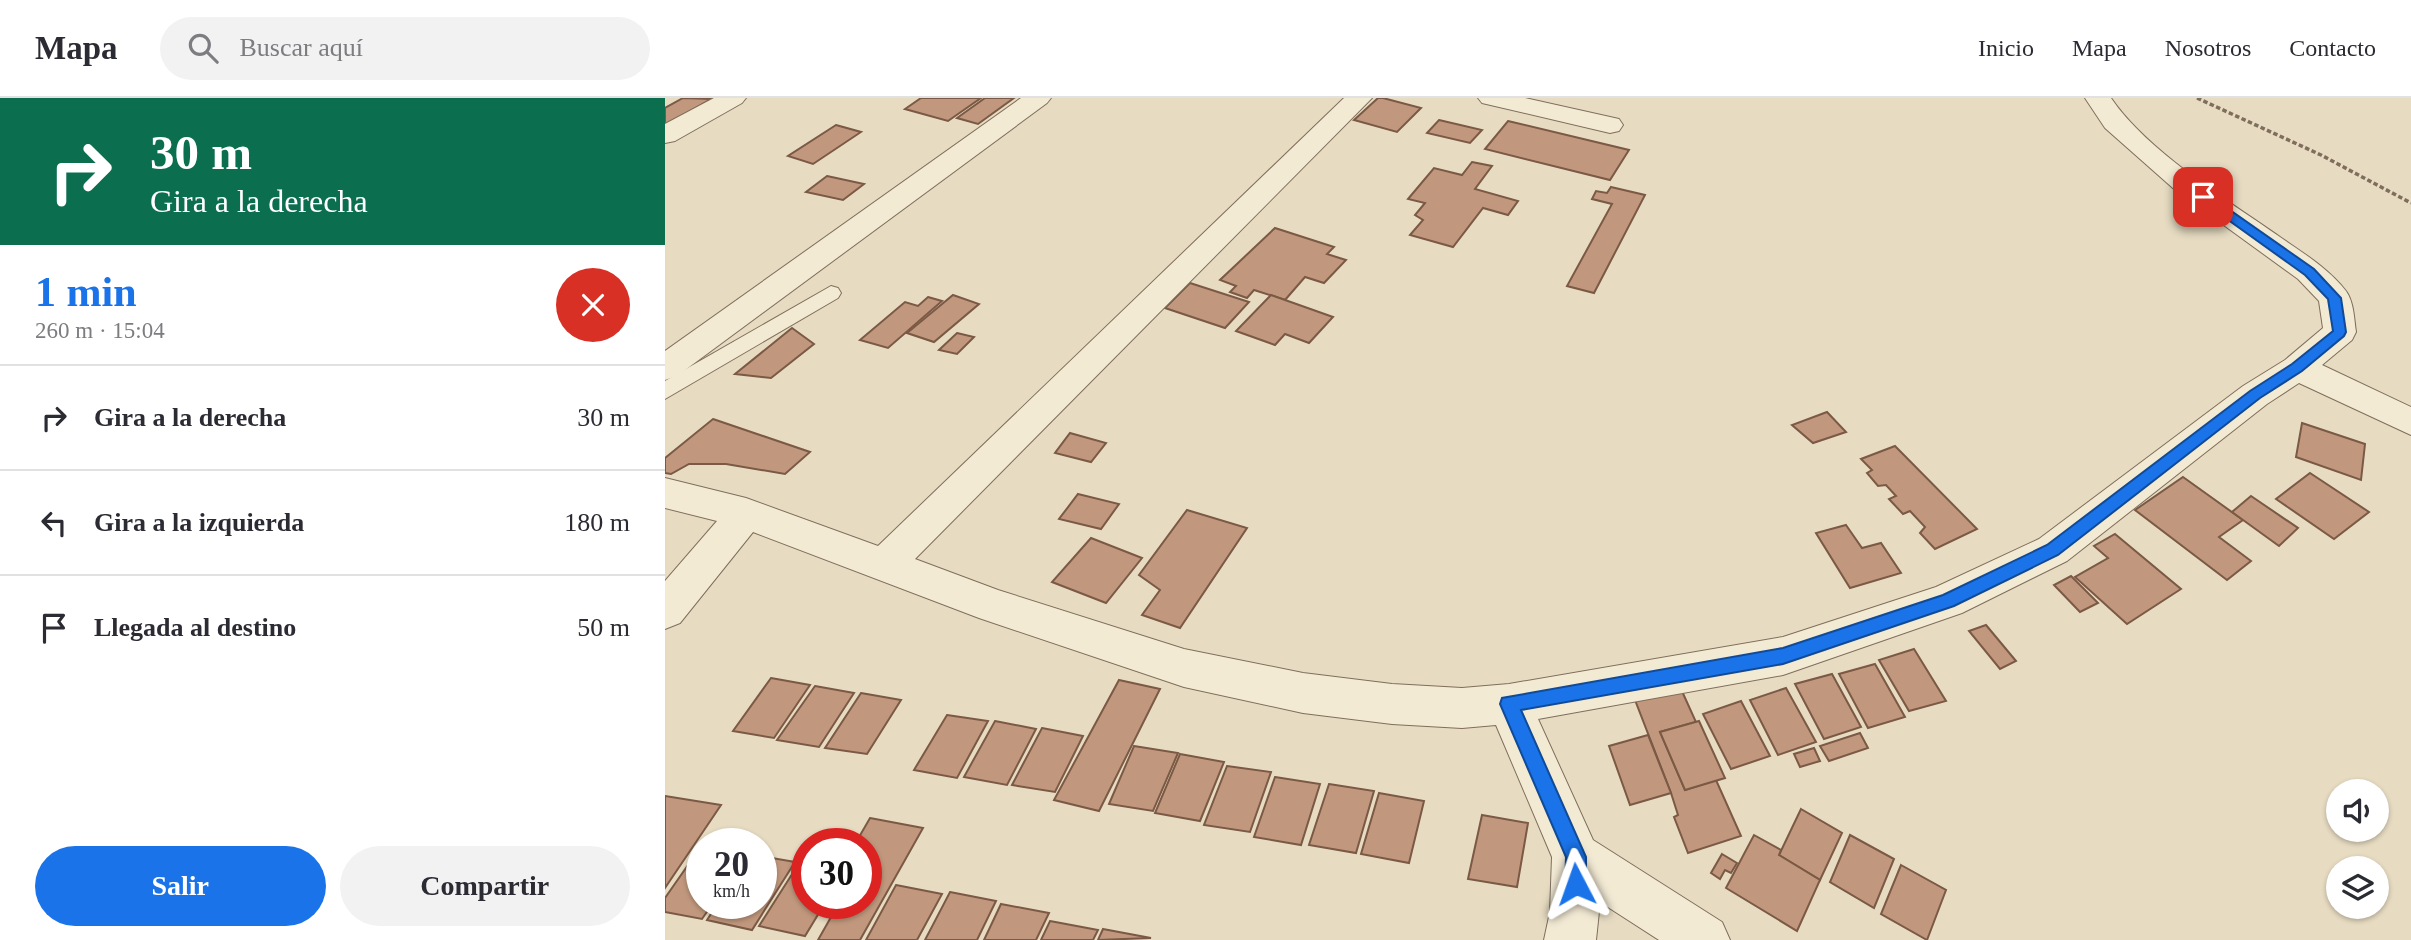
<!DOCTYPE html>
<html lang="es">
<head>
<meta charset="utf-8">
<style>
	:root { --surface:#fff; --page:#f2f2f3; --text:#2b2b33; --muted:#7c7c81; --line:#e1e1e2; --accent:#1a73e8 }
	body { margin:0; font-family:Georgia,serif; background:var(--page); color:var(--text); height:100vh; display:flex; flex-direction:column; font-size:26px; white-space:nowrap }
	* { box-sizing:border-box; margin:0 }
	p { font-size:23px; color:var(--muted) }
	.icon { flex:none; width:38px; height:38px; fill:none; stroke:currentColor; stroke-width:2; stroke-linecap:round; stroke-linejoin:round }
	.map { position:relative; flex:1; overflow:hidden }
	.details { display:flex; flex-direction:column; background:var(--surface); width:665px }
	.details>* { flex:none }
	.top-card { background:#0b6e4f; color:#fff; overflow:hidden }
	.controls { position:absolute; left:1661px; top:681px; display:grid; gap:14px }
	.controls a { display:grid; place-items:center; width:63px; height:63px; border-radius:50%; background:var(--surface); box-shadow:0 2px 5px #0004; font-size:35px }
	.speed { position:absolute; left:21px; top:730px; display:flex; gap:14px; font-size:35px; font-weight:700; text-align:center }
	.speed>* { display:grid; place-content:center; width:91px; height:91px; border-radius:50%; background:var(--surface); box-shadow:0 2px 5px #0004; line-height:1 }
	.speed small { font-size:18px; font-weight:400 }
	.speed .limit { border:10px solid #d22; background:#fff; color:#111 }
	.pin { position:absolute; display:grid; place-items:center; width:60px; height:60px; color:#fff; margin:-30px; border-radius:14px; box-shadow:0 4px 10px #0006 }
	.me { position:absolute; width:77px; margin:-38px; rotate:356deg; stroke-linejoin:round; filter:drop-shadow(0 0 5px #0008) }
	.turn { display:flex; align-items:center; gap:24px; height:147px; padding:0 35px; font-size:32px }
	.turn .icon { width:91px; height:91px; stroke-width:2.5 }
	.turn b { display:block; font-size:49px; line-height:60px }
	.round { display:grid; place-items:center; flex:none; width:74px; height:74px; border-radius:37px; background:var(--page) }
	.headline { display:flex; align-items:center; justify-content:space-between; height:119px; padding:0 35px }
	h1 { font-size:42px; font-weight:600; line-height:52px; color:var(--accent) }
	.action { display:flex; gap:14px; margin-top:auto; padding:14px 35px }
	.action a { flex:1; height:80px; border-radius:42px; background:var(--accent); color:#fff; font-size:28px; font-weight:600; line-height:80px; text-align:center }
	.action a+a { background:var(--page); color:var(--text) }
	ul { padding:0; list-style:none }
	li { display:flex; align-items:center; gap:21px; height:105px; padding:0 35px; border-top:2px solid var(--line) }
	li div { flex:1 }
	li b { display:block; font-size:26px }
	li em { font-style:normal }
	header { display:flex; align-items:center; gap:42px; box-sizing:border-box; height:98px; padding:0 35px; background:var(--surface); border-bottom:2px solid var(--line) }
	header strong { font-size:33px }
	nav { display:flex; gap:38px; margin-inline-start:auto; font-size:24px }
	.search { width:490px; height:63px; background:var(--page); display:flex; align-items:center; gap:18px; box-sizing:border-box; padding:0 24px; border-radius:38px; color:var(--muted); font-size:26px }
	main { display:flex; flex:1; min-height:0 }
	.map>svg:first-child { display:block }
	.building { fill:#c1987d; stroke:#7b5945; stroke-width:2 }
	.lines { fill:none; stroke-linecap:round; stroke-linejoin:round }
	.lane-casing { stroke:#7f6e5c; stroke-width:2 }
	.street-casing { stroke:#7f6e5c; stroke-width:2 }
	.path { stroke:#7f6e5c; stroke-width:3.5; stroke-dasharray:4.5 2.5; stroke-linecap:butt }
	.lane { fill:#f3ead4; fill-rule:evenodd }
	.street { fill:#f3ead4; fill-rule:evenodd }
	.route { fill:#1a73e8; stroke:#114b97; stroke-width:2 }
</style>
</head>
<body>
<header>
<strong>Mapa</strong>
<div class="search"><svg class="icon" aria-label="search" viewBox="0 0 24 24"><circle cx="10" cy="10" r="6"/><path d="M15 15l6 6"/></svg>Buscar aquí</div>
<nav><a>Inicio</a><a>Mapa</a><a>Nosotros</a><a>Contacto</a></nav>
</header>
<main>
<section class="details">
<div class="top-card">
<div class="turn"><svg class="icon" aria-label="right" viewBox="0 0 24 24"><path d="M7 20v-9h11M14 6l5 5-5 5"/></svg><div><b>30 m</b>Gira a la derecha</div></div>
</div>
<div class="headline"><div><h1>1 min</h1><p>260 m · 15:04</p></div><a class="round" style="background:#d93025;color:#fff"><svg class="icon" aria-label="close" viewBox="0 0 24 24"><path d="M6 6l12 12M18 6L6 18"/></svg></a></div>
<ul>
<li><svg class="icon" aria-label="right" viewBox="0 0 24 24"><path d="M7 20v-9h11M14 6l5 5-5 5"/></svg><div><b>Gira a la derecha</b></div><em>30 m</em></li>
<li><svg class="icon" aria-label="left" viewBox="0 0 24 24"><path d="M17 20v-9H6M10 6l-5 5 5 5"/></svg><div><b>Gira a la izquierda</b></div><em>180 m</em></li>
<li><svg class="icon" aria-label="arrive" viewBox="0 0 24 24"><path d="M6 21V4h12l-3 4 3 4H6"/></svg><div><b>Llegada al destino</b></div><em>50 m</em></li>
</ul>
<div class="action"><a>Salir</a><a>Compartir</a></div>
</section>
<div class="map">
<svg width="1746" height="842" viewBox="0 0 1746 842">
	<rect width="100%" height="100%" fill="#e7dcc2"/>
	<!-- building -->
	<g class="building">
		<path d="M18,0L46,1L0,28V10Z"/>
		<path d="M256,0H316L283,23L240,11Z"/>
		<path d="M320,0H349L313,26L292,20Z"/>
		<path d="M713,0H718L756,10L732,34L689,22Z"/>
		<path d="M774,22L817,32L805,45L762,35Z"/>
		<path d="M843,23L964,52L945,82L820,51Z"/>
		<path d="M171,27L196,34L148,66L123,58Z"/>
		<path d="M807,64L827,68L810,91L853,103L843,117L818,110L788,149L745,137L758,122L750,117L760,105L743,101L769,70L797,77Z"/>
		<path d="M162,78L199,86L178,102L141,94Z"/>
		<path d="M946,89L980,97L929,195L902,188L947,106L927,101L931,93L942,95Z"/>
		<path d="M610,130L669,149L662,156L681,162L659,185L640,179L620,202L589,192L582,200L565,194L571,188L555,182Z"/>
		<path d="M525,185L584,204L560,230L500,210Z"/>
		<path d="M288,197L314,206L269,244L242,235Z"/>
		<path d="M606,197L668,219L644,245L620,236L610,247L571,233Z"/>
		<path d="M263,199L277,203L223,250L195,242L240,204L253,208Z"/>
		<path d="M127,230L149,246L106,280L70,276Z"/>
		<path d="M292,235L309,239L292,256L274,252Z"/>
		<path d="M1162,314L1181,334L1148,345L1127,327Z"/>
		<path d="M48,321L145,354L120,376L61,366H24L6,376L0,375V360Z"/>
		<path d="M1637,325L1700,346L1696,382L1631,359Z"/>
		<path d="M405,335L441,345L426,364L390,355Z"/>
		<path d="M1230,348L1312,431L1270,451L1255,435L1260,429L1245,413L1238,416L1224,401L1231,398L1221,387L1213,388L1202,375L1207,372L1196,361Z"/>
		<path d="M1645,375L1704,414L1669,441L1611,401Z"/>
		<path d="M1518,379L1578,422L1554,439L1586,463L1562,482L1470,412Z"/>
		<path d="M413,396L454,406L436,431L394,421Z"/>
		<path d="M1586,398L1633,430L1614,448L1567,414Z"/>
		<path d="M522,412L582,430L515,530L477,517L495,492L474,477Z"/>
		<path d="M1181,427L1197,450L1216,445L1236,475L1185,490L1151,435Z"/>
		<path d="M1450,436L1516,491L1462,526L1410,479L1443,460L1429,448Z"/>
		<path d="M426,440L477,460L441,505L387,484Z"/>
		<path d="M1406,478L1433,505L1415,514L1389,487Z"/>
		<path d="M1321,527L1351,563L1335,571L1304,533Z"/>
		<path d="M1249,551L1281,603L1244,613L1214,562Z"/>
		<path d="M1210,566L1240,619L1203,630L1174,576Z"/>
		<path d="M1167,576L1196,629L1159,641L1130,586Z"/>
		<path d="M106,580L145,587L109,640L68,633Z"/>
		<path d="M454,582L495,591L434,713L389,702Z"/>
		<path d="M150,588L189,595L154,649L112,642Z"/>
		<path d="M1121,590L1151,644L1113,657L1085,602Z"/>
		<path d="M1016,591L1031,624L995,634L1020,692L1051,682L1076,738L1023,755L1009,719L1013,717L1006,695L970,602Z"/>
		<path d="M196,595L236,602L202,656L160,650Z"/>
		<path d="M1076,603L1105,658L1066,671L1038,616Z"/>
		<path d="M282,617L323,623L292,680L249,672Z"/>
		<path d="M330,623L371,631L342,687L299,679Z"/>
		<path d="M1034,623L1060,680L1020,692L995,634Z"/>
		<path d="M377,630L418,638L390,694L347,687Z"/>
		<path d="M1195,635L1203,650L1164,663L1155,648Z"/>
		<path d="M983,637L1006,695L965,707L944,648Z"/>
		<path d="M469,648L513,655L488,713L444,706Z"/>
		<path d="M1149,650L1155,663L1135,669L1129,656Z"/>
		<path d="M515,656L559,664L535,723L490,715Z"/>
		<path d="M562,668L606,674L585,734L539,727Z"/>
		<path d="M610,679L655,686L636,747L589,739Z"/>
		<path d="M664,686L709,693L691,755L644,747Z"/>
		<path d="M714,695L759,703L744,765L696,756Z"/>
		<path d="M0,698L56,707L0,790Z"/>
		<path d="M1136,711L1177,735L1155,782L1114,757Z"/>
		<path d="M817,717L863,725L852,789L803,781Z"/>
		<path d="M205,720L258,730L195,842H153L174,805H201V759L205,752L201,751V746H190Z"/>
		<path d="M1089,737L1116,752L1114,757L1155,782L1132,833L1061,790Z"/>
		<path d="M1185,737L1229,761L1209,810L1165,784Z"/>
		<path d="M37,747V805H48L37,821L0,814V800Z"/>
		<path d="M1057,756L1072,765L1066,775L1060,772L1055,781L1046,775Z"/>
		<path d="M96,758L130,764L87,832L42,822L53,805H96Z"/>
		<path d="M136,762L142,763V805H160L140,838L94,828Z"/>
		<path d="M1236,767L1281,792L1262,842L1216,816Z"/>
		<path d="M231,787L277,796L252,842H201Z"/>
		<path d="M285,794L331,803L312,842H260Z"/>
		<path d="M336,806L384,815L371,842H319Z"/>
		<path d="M385,823L433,832L428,842H376Z"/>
		<path d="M438,831L486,840L433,842Z"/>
	</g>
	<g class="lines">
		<!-- lane casing -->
		<g class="lane-casing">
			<path id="lane" d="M166,188L173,190L176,195L173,200L0,301V283Z"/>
		</g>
		<!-- street casing -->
		<g class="street-casing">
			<g id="street">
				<path d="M49,0H81L77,5L10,43L0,45V26Z"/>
				<path d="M356,0H386L382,5L12,278L0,282V253Z"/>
				<path d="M679,0H707L250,461L333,492L519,551L638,575L727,586L797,590L844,586L1118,539L1271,489L1374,441L1578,288L1620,262L1658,230L1654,203L1633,181L1509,91L1440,30L1420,0H1446C1482,53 1562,102 1615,139C1638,155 1663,170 1681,193C1689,204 1689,221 1691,234L1687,242L1657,267L1746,309V337L1634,285L1602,306L1402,463L1297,515L1118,577L873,621L928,742L1057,824L1065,842H994L935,804L931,842H879L885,814L887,759L831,627L797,630L727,626L638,615L519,589L314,520L88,434L15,525L0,531V483L52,423L0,410V380L81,400L213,448Z"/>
				<path d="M813,0H860L954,21L958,27L954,33L945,35L817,5Z"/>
			</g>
		</g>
		<!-- path -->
		<path class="path" d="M1532,0L1656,57L1746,105"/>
		<!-- lane -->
		<use href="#lane" class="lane"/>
		<!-- street -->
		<use href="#street" class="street"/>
	</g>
	<!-- route -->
	<path class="route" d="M1534,96H1542L1649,171L1676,200L1681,234L1679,238L1637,273L1595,300L1393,457L1289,508L1118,566L856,612L921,759V786L918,794L911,797L903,794L900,786L901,759L835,606L837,600L1118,550L1278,497L1382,447L1585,293L1627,266L1668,233L1663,201L1640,177L1534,101Z"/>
</svg>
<div class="controls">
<a><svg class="icon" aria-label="sound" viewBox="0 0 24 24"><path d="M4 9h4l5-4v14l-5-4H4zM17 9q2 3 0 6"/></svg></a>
<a><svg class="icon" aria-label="layers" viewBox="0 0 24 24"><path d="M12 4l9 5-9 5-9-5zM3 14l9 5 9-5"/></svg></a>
</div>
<div class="speed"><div>20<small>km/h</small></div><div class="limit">30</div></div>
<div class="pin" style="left:1538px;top:99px;background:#d93025"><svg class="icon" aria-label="arrive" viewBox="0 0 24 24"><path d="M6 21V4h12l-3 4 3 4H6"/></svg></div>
<svg class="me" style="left:911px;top:786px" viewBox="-20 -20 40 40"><path d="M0-17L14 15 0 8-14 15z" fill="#1a73e8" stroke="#fff" stroke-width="4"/></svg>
</div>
</main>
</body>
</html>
